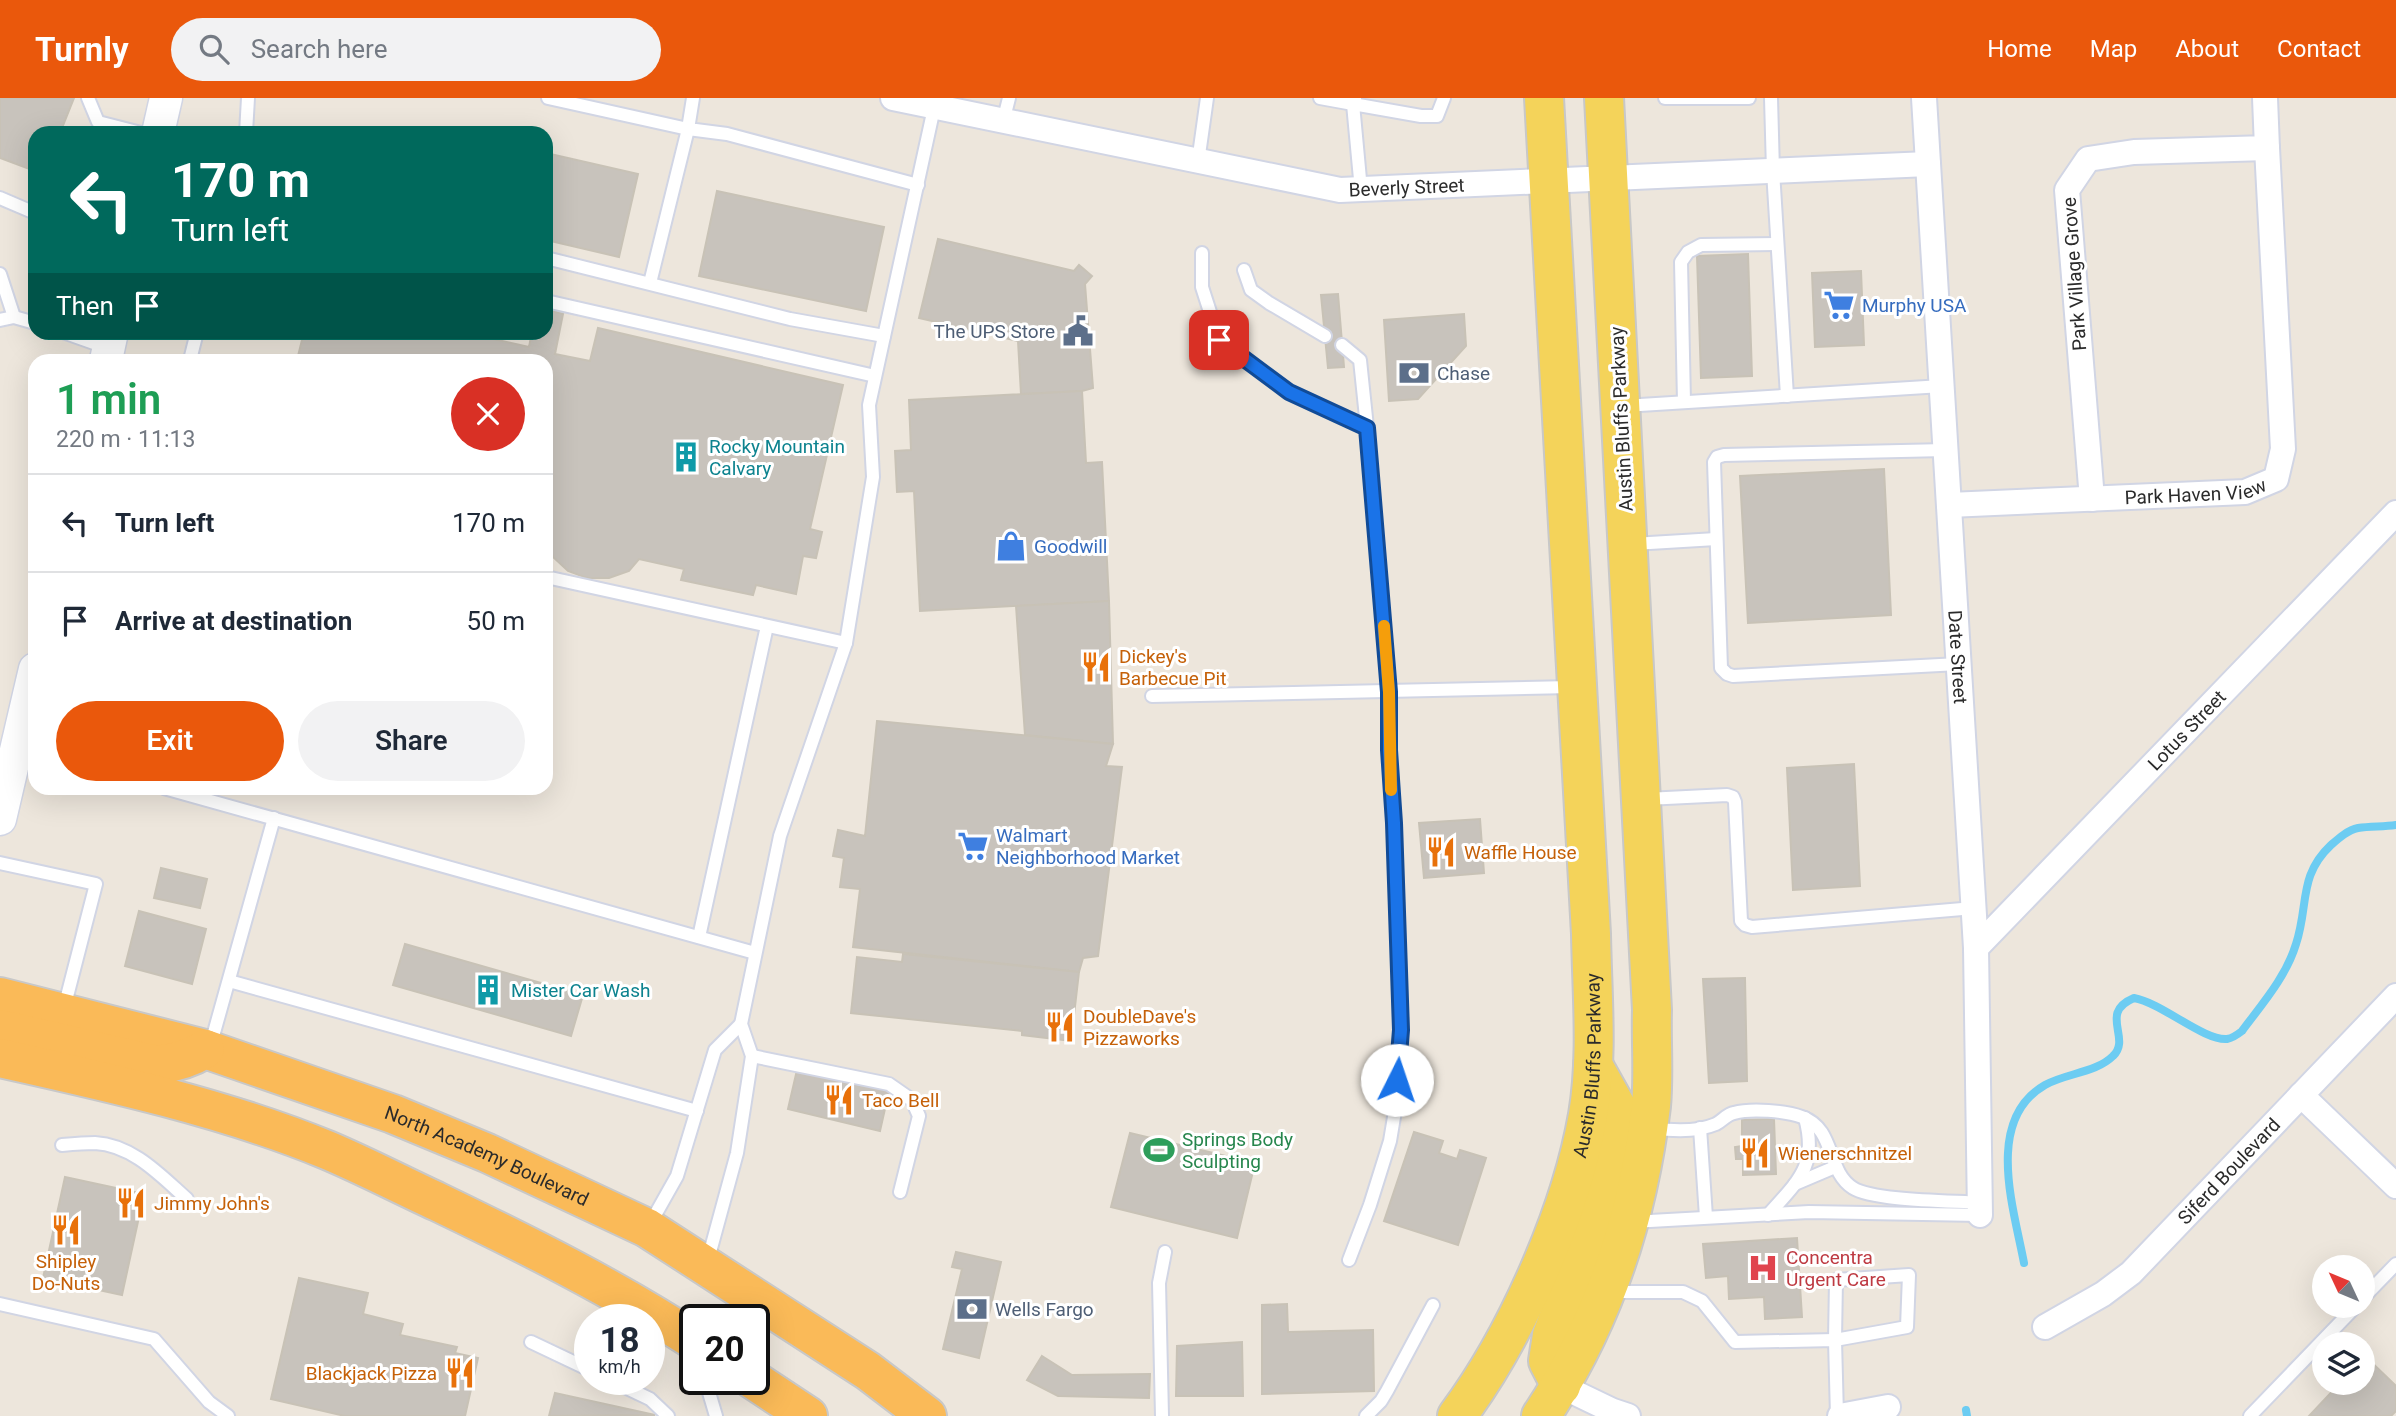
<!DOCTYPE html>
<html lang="en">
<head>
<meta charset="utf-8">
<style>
	:root { --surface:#fff; --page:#f2f2f3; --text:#1f2937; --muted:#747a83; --line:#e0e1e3; --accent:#ea580c }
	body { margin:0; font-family:Roboto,sans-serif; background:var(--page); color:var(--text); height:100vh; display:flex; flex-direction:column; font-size:26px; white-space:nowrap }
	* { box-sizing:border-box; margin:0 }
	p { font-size:23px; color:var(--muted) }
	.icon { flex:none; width:38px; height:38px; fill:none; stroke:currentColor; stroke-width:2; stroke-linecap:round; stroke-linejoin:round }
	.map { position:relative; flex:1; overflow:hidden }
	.side { position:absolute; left:28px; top:256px; width:525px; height:441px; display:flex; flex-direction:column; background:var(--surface); border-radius:21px; box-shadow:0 7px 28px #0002 }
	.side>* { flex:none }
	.top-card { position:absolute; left:28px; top:28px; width:525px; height:214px; border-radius:21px; box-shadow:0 7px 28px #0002; background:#00695c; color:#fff; overflow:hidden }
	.needle { width:46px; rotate:314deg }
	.fabs { position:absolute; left:2312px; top:1157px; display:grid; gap:14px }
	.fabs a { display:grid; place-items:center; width:63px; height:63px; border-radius:50%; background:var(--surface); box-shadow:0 7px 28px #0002; font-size:35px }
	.speed { position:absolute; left:574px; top:1206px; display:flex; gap:14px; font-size:35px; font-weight:700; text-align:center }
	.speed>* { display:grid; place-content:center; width:91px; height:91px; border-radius:50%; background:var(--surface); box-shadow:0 7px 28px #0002; line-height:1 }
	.speed small { font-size:18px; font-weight:400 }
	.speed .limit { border:4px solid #111; border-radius:10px; background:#fff; color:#111 }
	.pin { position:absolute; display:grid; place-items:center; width:60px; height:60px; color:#fff; margin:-30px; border-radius:14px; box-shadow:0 4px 10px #0006 }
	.me { position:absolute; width:77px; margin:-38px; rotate:4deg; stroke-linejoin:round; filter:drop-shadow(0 0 5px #0008) }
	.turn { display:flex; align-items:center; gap:24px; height:147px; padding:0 28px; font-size:32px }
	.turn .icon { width:91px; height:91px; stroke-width:2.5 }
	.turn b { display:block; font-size:49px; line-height:60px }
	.then { display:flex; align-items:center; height:66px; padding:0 28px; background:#0003; gap:14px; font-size:26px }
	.round { display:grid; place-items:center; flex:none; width:74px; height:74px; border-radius:37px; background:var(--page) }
	.overview { display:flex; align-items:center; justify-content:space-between; height:119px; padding:0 28px }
	h1 { font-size:42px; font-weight:600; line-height:52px; color:#1e9e55 }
	.action { display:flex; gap:14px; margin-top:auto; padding:14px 28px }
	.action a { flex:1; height:80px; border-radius:42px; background:var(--accent); color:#fff; font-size:28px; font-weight:600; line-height:80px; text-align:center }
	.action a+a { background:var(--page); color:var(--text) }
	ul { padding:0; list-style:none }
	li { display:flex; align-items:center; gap:21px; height:98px; padding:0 28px; border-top:2px solid var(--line) }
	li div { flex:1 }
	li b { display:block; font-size:26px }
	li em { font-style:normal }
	header { display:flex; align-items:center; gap:42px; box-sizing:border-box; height:98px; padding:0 35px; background:var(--accent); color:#fff }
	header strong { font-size:33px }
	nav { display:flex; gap:38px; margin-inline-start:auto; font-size:24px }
	.search { width:490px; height:63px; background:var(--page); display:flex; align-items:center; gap:18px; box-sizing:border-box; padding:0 24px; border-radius:38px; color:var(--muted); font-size:26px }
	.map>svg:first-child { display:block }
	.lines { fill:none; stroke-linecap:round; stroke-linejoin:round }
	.stream { stroke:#6cccf2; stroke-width:8 }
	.building { fill:#c8c3bc; stroke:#c8c2b6; stroke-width:2 }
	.service-casing { stroke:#d1d5e4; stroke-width:16 }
	.minor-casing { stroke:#d1d5e4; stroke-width:28 }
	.tertiary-casing { stroke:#d1d5e4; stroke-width:35 }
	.primary-casing { stroke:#c8c8c8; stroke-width:42 }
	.trunk-casing { stroke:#c8c8c8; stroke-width:42 }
	.service { stroke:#fff; stroke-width:12 }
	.minor { stroke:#fff; stroke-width:24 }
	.tertiary { stroke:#fff; stroke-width:32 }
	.primary { stroke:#f4d35a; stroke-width:38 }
	.trunk { stroke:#faba58; stroke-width:38 }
	.route-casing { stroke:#114b97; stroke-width:18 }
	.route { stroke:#1a73e8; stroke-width:12 }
	.slow { stroke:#f59e0b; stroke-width:12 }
	.labels { text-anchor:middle; stroke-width:6; stroke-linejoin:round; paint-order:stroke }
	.street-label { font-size:19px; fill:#2b2b2b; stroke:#fff }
	.shop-label { font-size:19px; fill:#366cbe; stroke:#fff; text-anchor:start }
	.service-label { font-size:19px; fill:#4e5e75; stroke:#fff; text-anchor:start }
	.culture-label { font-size:19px; fill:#0d838f; stroke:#fff; text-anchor:start }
	.food-label { font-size:19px; fill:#c56008; stroke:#fff; text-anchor:start }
	.leisure-label { font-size:19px; fill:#27864d; stroke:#fff; text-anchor:start }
	.health-label { font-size:19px; fill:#be3a42; stroke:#fff; text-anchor:start }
</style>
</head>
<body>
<header>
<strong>Turnly</strong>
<div class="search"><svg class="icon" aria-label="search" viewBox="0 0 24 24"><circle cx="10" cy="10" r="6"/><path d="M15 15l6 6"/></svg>Search here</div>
<nav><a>Home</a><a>Map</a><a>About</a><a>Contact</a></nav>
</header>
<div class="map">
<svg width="2396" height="1318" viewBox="0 0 2396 1318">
	<rect width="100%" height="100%" fill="#ede6dc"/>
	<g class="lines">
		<!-- stream -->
		<g class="stream">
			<path d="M2024,1165C2014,1111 1984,1022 2045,987C2066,975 2096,975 2113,958C2132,940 2098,915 2134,900C2162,905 2204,943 2227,941C2233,940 2237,937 2242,933C2262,906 2286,879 2296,846C2309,807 2298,778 2331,747C2339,740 2348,732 2358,730C2371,728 2384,729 2396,727"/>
			<path d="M1966,1312L1967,1318"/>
		</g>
	</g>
	<!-- building -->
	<g class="building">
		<path d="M0,0H74L60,35H35V73L0,60Z"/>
		<path d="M546,55L638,76L619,159L546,142Z"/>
		<path d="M717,93L884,129L866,213L699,178Z"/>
		<path d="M938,141L1074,173L1079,167L1092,178L1085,186L1093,290L1082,293L1021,296L1018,243L919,220Z"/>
		<path d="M1748,156L1752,278L1701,280L1697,158Z"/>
		<path d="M1861,173L1864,247L1815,249L1812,175Z"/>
		<path d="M1338,196L1344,269L1328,270L1321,197Z"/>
		<path d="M546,211L563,216L555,256L590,263L598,230L843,287L810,431L822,434L816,460L803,458L796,496L756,487L753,497L681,482L684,471L639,461L629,473L609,480H587L568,473L553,459L546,442V262H297L304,234H463L529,249L532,234H546Z"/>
		<path d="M1464,216L1466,248L1418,301L1389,303L1384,222Z"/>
		<path d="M1082,293L1086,365L1102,364L1109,503L920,513L914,393L897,394L895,353L911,352L909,302Z"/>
		<path d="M1884,371L1891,517L1748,525L1740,378Z"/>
		<path d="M1109,503L1113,646L1025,637L1016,508Z"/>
		<path d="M877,623L1113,646L1106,668L1122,669L1098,858L1083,860L1079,874L853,849L860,791L840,789L844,760L833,758L838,732L865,738Z"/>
		<path d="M1854,666L1860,788L1793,792L1787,670Z"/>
		<path d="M1480,721L1484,775L1424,780L1419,725Z"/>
		<path d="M161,770L207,781L200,810L154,800Z"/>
		<path d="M139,813L206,831L192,886L125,868Z"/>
		<path d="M405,846L583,897L571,938L393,887Z"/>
		<path d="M903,856L1079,874L1071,943L1022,937V933L851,915L857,859L902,864Z"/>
		<path d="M1745,880L1747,983L1709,985L1703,881Z"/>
		<path d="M797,972L889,993L880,1033L788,1011Z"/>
		<path d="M1774,1021L1776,1076L1743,1077V1061H1736L1735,1049L1742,1048V1022Z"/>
		<path d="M1414,1034L1443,1043L1439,1055L1457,1061L1460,1052L1486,1060L1458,1147L1384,1123Z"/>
		<path d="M1130,1035L1255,1065L1237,1140L1111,1109Z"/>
		<path d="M65,1079L144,1096L122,1197L43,1180Z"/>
		<path d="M1797,1140L1802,1219L1765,1221L1764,1199L1729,1201L1728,1178L1706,1180L1703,1146Z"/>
		<path d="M956,1154L1001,1164L979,1260L943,1251L962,1171L952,1169Z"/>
		<path d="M299,1180L368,1195L363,1216L403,1226L400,1237L457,1249L455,1255L478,1260L465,1318H345L271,1301Z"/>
		<path d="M1287,1206L1288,1234L1373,1232L1374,1293L1262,1296V1207Z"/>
		<path d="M1242,1244L1243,1298H1176L1177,1248Z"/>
		<path d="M1042,1258L1072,1277L1150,1276L1149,1300L1058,1298L1027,1282Z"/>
		<path d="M2366,1259L2396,1288V1313L2391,1318H2309L2341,1284H2362V1262Z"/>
		<path d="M555,1295L655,1317L549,1318Z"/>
	</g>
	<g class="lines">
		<!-- service casing -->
		<g class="service-casing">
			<g id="service">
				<path d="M88,0L98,24L141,35"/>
				<path d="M548,0L688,31L650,185"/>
				<path d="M693,0L688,31L727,36L918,87"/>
				<path d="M1320,0L1353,6L1355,1"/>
				<path d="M1665,0H1749"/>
				<path d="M1771,0L1773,73L1787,298"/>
				<path d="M1003,24L1009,0"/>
				<path d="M246,35L248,0"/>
				<path d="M1198,64L1207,0"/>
				<path d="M1361,92L1353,6L1421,18H1437L1444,0"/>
				<path d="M0,100L35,115"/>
				<path d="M1202,155V189L1219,242L1289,294L1367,329L1389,594V652L1394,725L1401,932L1396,1007L1390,1043L1370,1107L1349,1162"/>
				<path d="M546,160L790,221L884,238"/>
				<path d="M1244,172L1251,192L1269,205L1325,238"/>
				<path d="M0,176L14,219"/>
				<path d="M546,203L875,278"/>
				<path d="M0,222L14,219L35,225"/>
				<path d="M63,234L108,250"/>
				<path d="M1342,247L1360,262L1367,329"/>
				<path d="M190,262L197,234"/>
				<path d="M1684,304L1681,164L1688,154L1701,147L1777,146"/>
				<path d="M1624,308L1942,288"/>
				<path d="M1946,352L1724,357L1717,359L1714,364L1721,570L1727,576L1733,578L1959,566"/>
				<path d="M1633,446L1716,441"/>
				<path d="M546,479L846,545"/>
				<path d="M1152,598L1572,589"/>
				<path d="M164,690L755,855"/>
				<path d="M1646,701L1727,697L1733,699L1735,704L1741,823L1745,827L1752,829L1974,810"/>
				<path d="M0,765L96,786L64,910"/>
				<path d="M699,839L767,528"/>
				<path d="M229,883L697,1013"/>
				<path d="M210,949L274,720"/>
				<path d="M752,958L889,986L912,1002L919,1018L900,1094"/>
				<path d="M1653,1030C1672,1033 1697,1034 1716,1026C1722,1023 1727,1016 1734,1015C1751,1010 1786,1013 1802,1019C1836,1031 1826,1073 1853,1090C1873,1103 1953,1103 1980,1105"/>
				<path d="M1700,1030L1706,1119"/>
				<path d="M62,1047C73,1046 85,1045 95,1045C133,1047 161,1078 187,1101"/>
				<path d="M1795,1086L1835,1069"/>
				<path d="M1768,1117C1798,1083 1818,1068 1805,1020"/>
				<path d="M1632,1124L1809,1114L1980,1117"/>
				<path d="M650,1126L677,1078L715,952L741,926"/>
				<path d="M707,1165L737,1055L752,958L741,926L780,738L846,545L873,379L869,307L934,10"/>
				<path d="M1909,1177L1907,1229L1835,1242L1836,1182Z"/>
				<path d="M1609,1194H1683L1702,1203L1735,1244L1835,1242L1837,1318"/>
				<path d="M2362,1201L2396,1166"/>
				<path d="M0,1206L154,1241L209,1304L228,1318"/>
				<path d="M531,1244L590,1272"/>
				<path d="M608,1281L650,1301L668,1318"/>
				<path d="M705,1281L716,1318"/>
				<path d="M1162,1318L1159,1185L1165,1154"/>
				<path d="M1366,1318L1381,1303L1387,1293L1433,1207"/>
				<path d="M2250,1318L2356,1208"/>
			</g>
		</g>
		<!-- minor casing -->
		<g class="minor-casing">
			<g id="minor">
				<path id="s1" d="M893,0L1340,92L1928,66"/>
				<path id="s2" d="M1924,0L1976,850L1980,1117"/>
				<path d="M2092,401L2067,92L2088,61L2134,54L2267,50L2265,0"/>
				<path id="s3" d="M1949,407L2245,394L2276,381L2283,351L2267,50"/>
				<path id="s4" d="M1976,850L2396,415"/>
				<path d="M2301,997L2396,1088"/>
				<path id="s5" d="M2045,1229L2103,1196L2131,1175L2396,898"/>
				<path d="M1561,1288L1613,1313L1628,1318"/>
				<path d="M1840,1318L1888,1309"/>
			</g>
		</g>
		<!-- tertiary casing -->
		<g class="tertiary-casing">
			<g id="tertiary">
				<path d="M158,35L166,0"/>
				<path d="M106,262L112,234"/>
				<path d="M0,721L35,571"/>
			</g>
		</g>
		<!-- primary casing -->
		<g class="primary-casing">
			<g id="primary">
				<path d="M1561,1288L1548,1263L1552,1237L1589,1141L1605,1080L1616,1008L1593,967"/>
				<path id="s6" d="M1457,1318C1516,1239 1571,1115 1588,1017C1598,958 1592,896 1591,836L1544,0"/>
				<path d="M1541,1318C1603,1225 1638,1119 1651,1008C1654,977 1651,943 1652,912L1604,0"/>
			</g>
		</g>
		<!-- trunk casing -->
		<g class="trunk-casing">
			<g id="trunk">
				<path id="s7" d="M0,899L205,951L393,1016L487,1055L647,1130L868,1273L927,1318"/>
				<path d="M0,931L157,967C175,965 189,961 205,951"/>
				<path d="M0,960C108,984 225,1010 327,1052C365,1068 401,1087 438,1104C523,1145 616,1191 695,1243"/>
				<path d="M752,1281L808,1318"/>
			</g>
		</g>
		<!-- service -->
		<use href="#service" class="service"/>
		<!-- minor -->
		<use href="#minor" class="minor"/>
		<!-- tertiary -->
		<use href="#tertiary" class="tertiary"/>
		<!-- primary -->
		<use href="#primary" class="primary"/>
		<!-- trunk -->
		<use href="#trunk" class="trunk"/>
	</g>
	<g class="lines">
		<!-- route casing -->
		<g class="route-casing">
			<path id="route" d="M1219,242L1289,294L1367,330L1389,594V652L1394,725L1401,932L1397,982"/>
		</g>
		<!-- route -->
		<use href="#route" class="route"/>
		<!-- slow -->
		<path class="slow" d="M1384,528L1389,594L1391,692"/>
	</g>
	<!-- icons -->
	<defs>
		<g id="supermarket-bare" transform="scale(2.415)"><path d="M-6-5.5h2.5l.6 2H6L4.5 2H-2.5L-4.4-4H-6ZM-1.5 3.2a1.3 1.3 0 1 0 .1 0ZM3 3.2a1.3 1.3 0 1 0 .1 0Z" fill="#3f7fe0" stroke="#fff" stroke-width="2.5" paint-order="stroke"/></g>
		<g id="civic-bare" transform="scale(2.415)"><path d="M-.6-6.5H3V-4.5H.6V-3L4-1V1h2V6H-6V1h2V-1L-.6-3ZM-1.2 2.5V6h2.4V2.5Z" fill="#5c6f8a" stroke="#fff" stroke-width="2.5" paint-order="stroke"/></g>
		<g id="bank-bare" transform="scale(2.415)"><path d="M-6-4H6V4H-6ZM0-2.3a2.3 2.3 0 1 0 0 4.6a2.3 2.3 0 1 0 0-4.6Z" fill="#5c6f8a" stroke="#fff" stroke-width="2.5" paint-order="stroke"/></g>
		<g id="building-bare" transform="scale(2.415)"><path d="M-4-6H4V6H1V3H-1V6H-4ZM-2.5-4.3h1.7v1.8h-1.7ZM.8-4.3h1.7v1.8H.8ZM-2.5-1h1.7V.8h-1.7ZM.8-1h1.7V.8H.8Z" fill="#0f9aa8" stroke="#fff" stroke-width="2.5" paint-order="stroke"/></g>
		<g id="shop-bare" transform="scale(2.415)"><path d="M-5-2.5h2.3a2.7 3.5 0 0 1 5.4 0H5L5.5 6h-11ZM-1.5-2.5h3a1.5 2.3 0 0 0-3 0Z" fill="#3f7fe0" stroke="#fff" stroke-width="2.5" paint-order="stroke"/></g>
		<g id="restaurant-bare" transform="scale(2.415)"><path d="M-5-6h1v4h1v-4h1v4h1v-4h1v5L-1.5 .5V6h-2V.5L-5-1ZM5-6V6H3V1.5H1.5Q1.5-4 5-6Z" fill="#e8710a" stroke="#fff" stroke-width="2.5" paint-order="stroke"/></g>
		<g id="stadium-bare" transform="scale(2.415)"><path d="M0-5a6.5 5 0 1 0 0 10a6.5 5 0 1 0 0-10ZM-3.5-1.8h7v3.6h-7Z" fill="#2e9e5b" stroke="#fff" stroke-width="2.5" paint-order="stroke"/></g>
		<g id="hospital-bare" transform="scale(2.415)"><path d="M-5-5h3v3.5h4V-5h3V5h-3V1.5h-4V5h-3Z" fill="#e0444e" stroke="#fff" stroke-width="2.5" paint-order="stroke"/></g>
	</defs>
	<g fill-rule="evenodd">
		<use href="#supermarket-bare" x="1839" y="207"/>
		<use href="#civic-bare" x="1078" y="233"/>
		<use href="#bank-bare" x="1414" y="275"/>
		<use href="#building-bare" x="686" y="359"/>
		<use href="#shop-bare" x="1011" y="448"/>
		<use href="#restaurant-bare" x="1096" y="569"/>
		<use href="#supermarket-bare" x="973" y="748"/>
		<use href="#restaurant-bare" x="1441" y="754"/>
		<use href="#building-bare" x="488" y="892"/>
		<use href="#restaurant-bare" x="1060" y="929"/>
		<use href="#restaurant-bare" x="839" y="1002"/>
		<use href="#stadium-bare" x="1159" y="1052"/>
		<use href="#restaurant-bare" x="1755" y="1055"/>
		<use href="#restaurant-bare" x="131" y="1105"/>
		<use href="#restaurant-bare" x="66" y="1132"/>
		<use href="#hospital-bare" x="1763" y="1170"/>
		<use href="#bank-bare" x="972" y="1211"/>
		<use href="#restaurant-bare" x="460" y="1275"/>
	</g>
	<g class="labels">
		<!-- street labels -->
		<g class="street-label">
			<text dy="7" stroke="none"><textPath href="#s1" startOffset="523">Beverly Street</textPath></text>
			<text transform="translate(2074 176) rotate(-94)" y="7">Park Village Grove</text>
			<text transform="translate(1621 321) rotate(-93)" y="7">Austin Bluffs Parkway</text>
			<text dy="7" stroke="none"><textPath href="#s3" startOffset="247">Park Haven View</textPath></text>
			<text dy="7" stroke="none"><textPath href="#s2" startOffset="560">Date Street</textPath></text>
			<text dy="7" stroke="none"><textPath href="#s4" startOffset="303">Lotus Street</textPath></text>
			<text dy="7" stroke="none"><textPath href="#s6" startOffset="380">Austin Bluffs Parkway</textPath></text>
			<text dy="7" stroke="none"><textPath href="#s7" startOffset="513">North Academy Boulevard</textPath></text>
			<text dy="7" stroke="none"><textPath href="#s5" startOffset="243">Siferd Boulevard</textPath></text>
		</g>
		<!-- shop labels -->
		<g class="shop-label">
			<text x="1862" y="214">Murphy USA</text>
			<text x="1034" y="455">Goodwill</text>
			<text x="996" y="744">Walmart<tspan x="996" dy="22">Neighborhood Market</tspan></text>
		</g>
		<!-- service labels -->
		<g class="service-label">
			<text x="1055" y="240" text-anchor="end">The UPS Store</text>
			<text x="1437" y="282">Chase</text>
			<text x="995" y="1218">Wells Fargo</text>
		</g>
		<!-- culture labels -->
		<g class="culture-label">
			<text x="709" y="355">Rocky Mountain<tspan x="709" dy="22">Calvary</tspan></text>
			<text x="511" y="899">Mister Car Wash</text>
		</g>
		<!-- food labels -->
		<g class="food-label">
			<text x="1119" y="565">Dickey's<tspan x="1119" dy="22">Barbecue Pit</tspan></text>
			<text x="1464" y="761">Waffle House</text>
			<text x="1083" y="925">DoubleDave's<tspan x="1083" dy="22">Pizzaworks</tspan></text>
			<text x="862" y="1009">Taco Bell</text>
			<text x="1778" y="1062">Wienerschnitzel</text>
			<text x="154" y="1112">Jimmy John's</text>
			<text x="66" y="1170" text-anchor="middle">Shipley<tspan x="66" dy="22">Do-Nuts</tspan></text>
			<text x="437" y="1282" text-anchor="end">Blackjack Pizza</text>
		</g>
		<!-- leisure labels -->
		<g class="leisure-label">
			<text x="1182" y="1048">Springs Body<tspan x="1182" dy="22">Sculpting</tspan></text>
		</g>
		<!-- health labels -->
		<g class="health-label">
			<text x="1786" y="1166">Concentra<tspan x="1786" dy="22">Urgent Care</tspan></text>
		</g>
	</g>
</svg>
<div class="fabs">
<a><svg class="needle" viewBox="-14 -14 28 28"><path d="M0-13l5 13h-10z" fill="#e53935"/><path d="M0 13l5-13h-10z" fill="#747a83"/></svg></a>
<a><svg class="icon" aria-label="layers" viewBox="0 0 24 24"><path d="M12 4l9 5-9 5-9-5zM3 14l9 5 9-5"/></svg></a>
</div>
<div class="speed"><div>18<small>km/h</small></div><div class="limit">20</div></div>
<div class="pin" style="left:1219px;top:242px;background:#d93025"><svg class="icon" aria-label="arrive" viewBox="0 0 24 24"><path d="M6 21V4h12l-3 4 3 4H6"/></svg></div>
<svg class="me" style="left:1397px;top:982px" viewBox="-20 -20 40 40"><circle r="19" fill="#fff"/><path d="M0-13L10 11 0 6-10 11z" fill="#1a73e8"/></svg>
<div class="top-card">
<div class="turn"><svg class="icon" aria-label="left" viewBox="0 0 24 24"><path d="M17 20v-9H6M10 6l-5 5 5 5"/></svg><div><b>170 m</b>Turn left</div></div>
<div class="then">Then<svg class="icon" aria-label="arrive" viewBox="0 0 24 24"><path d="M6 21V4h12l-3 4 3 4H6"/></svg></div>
</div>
<section class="side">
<div class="overview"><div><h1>1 min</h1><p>220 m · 11:13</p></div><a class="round" style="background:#d93025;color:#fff"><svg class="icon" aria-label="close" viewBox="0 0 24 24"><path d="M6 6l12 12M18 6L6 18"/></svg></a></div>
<ul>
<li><svg class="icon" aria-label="left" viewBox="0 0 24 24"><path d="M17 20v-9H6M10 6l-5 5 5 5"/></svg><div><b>Turn left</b></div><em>170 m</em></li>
<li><svg class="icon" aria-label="arrive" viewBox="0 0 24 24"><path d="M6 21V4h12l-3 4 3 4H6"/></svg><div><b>Arrive at destination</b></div><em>50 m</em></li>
</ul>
<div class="action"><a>Exit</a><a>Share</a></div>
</section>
</div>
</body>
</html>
